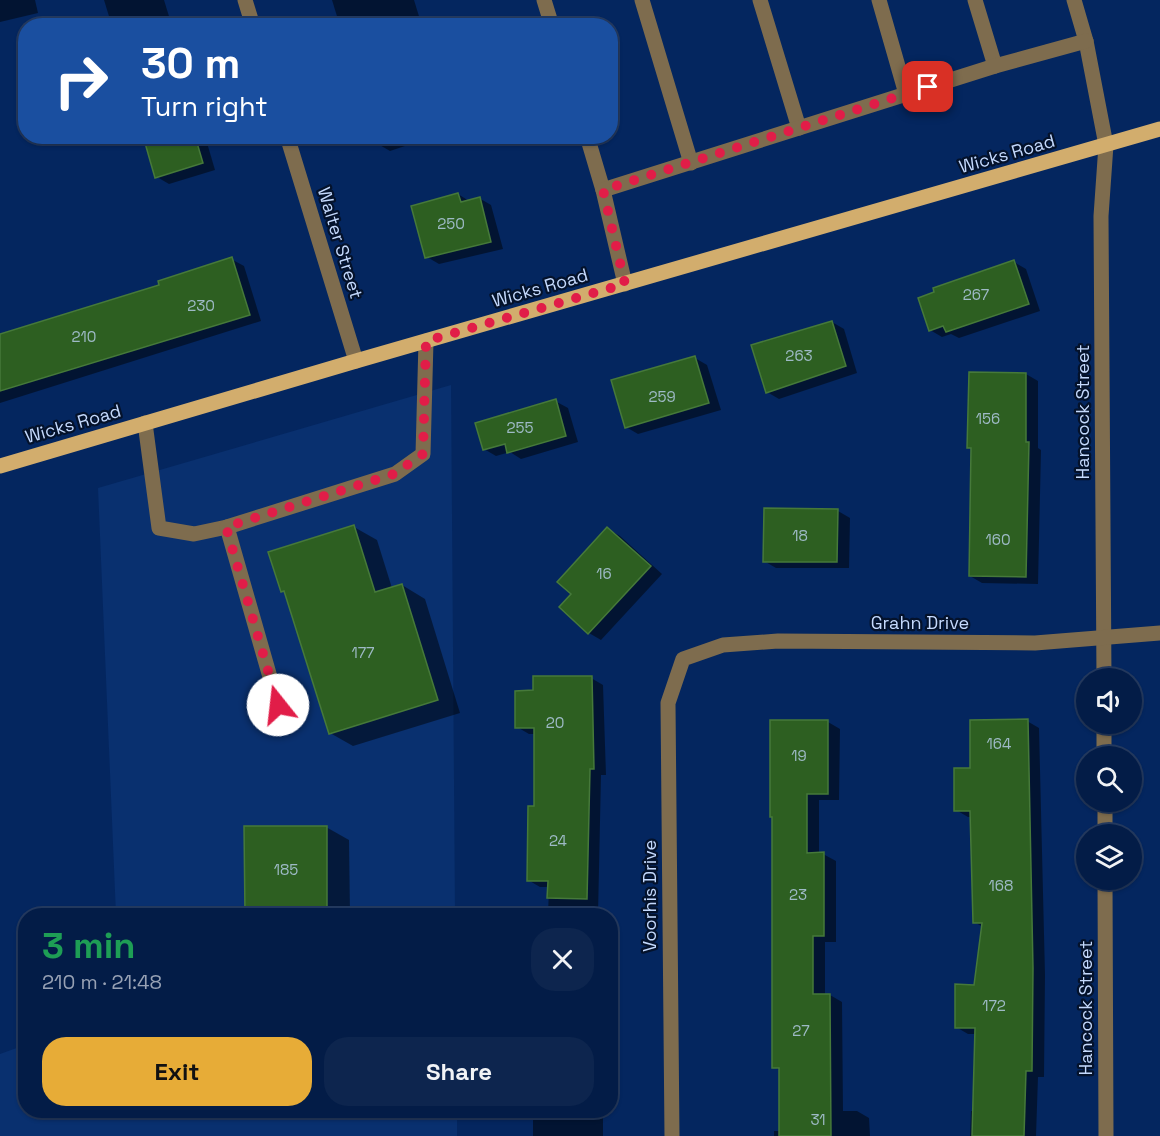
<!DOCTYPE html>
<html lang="en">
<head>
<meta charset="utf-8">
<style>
	:root { --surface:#031c47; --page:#0d254e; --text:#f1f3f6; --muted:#97a1b4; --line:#243a60; --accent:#e7ac37 }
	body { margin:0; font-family:"Space Grotesk",sans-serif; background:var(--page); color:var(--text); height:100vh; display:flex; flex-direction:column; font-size:22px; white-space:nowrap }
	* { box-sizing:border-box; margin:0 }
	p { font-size:20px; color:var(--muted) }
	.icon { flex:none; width:33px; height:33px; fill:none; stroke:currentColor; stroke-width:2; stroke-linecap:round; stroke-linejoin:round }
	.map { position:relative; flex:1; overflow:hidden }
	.details { position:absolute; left:18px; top:908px; width:600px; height:210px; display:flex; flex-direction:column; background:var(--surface); border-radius:24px; box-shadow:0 2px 4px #0004,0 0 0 2px var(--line) }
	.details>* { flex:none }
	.guide { position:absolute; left:18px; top:18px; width:600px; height:126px; border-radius:24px; box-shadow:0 2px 4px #0004,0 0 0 2px var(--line); background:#1a4fa0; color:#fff; overflow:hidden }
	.fabs { position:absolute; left:1076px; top:668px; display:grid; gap:12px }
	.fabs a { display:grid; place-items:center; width:66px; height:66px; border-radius:50%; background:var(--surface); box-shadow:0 2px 4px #0004,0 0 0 2px var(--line); font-size:30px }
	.pin { position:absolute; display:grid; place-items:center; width:51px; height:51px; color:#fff; margin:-26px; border-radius:12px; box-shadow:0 3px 9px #0006 }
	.me { position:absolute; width:66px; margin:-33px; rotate:344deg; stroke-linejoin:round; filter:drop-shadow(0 0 4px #0008) }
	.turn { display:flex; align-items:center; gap:21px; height:126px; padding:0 24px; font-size:27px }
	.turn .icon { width:78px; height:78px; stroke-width:2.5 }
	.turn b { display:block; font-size:42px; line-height:51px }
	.round { display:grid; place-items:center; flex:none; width:63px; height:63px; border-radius:24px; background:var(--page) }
	.summary { display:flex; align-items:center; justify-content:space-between; height:102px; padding:0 24px }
	h1 { font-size:36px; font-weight:800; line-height:45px; color:#1e9e55 }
	.cta { display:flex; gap:12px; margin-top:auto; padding:12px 24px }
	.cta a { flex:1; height:69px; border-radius:24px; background:var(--accent); color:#111; font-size:24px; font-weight:800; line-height:69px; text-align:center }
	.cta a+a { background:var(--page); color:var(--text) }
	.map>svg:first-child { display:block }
	.built { fill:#09306f }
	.shadow { fill:#0007 }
	.building { fill:#2d5f21; stroke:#46793a; stroke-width:1.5 }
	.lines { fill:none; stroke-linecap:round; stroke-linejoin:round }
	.minor { stroke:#7e6c4e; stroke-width:15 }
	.major { stroke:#d2ad6d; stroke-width:15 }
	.route { stroke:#e11d48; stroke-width:10; stroke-dasharray:0 18 }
	.labels { text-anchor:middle; stroke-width:4.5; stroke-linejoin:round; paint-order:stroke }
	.number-label { font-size:15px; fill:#9ebac6 }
	.street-label { font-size:18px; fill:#c4d9fd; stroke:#04122b }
</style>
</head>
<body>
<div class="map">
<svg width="1160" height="1136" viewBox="0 0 1160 1136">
	<rect width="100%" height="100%" fill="#04265f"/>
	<!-- built -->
	<g class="built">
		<path d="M451,385L455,915H116L98,488Z"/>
		<path d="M25,1045L26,1110H457V1136H0V1054Z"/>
	</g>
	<!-- shadow -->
	<g class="shadow">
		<path d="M0,0H35L38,13L0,22Z"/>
		<path d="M104,0H164L172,26H112Z"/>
		<path d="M332,0H414L422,26H340Z"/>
		<path d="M145,136H205L215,170L169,184L157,177Z"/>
		<path d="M375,136H432V137L390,151L378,144Z"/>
		<path d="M458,194L469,201L479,198L491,205L503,249L439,264L427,257Z"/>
		<path d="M231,259L244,266L261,321L0,403V341L161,286Z"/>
		<path d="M1014,262L1026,269L1040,311L959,338L951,334L942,337L930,330L936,293Z"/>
		<path d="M832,322L844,329L857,373L779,399L767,392Z"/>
		<path d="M695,358L707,365L721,410L638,434L626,427Z"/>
		<path d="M1026,374L1038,381V448L1041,450L1038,584L982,583L970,576L972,449L968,447Z"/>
		<path d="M555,401L568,408L578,442L521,459L510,452L496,456L484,449Z"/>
		<path d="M838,511L850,518L849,568H776L764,561Z"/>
		<path d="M354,527L377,540L392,588L402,585L425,599L460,713L353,746L330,733L286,593L282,591Z"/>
		<path d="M608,529L620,536L662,574L601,640L589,633L561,607L573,594Z"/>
		<path d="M591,678L603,685L606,775H601L598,915H548L549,887H540L528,880L535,808V734H529L517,727L535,692Z"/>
		<path d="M1027,721L1039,728L1045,975L1044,1077H1038L1036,1136H970L971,1111H974L976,1034H968L956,1027L975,986L983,927L974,922L972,817H968L956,810L972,770Z"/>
		<path d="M828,722L840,729L839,800H819V854H823L836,861V942H825V995H830L842,1002L843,1111H857L869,1118L870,1136H774V1131H781V1071L774,1067V817Z"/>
		<path d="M326,827L349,840L350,915H246Z"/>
		<rect x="533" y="1110" width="70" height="26"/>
	</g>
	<!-- building -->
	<g class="building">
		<path d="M143,136H195L203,163L155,178Z"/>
		<path d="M458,193L461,202L480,197L491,242L425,258L411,206Z"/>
		<path d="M232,257L250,315L0,391V334L159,285L158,281Z"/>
		<path d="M1014,260L1029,304L946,332L943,326L929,331L918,298L934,292L933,288Z"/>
		<path d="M832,321L846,366L766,393L751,345Z"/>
		<path d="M695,356L709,403L625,428L611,380Z"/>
		<path d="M969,372L1026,373V442H1029L1026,577L969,576L971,448H967Z"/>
		<path d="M556,399L566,436L507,453L505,444L483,450L475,423Z"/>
		<path d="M764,508L838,509L837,562H763Z"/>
		<path d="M354,525L375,592L402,584L438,700L329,734L284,591L281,592L268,552Z"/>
		<path d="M607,527L651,566L588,634L559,607L571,594L557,582Z"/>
		<path d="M533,676H592L594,769H590L587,899L547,898L548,881H527L528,806H534V728H515V691L533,690Z"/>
		<path d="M1028,719L1033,968L1032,1071H1026L1024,1136H972L975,1028H955V984L974,985L982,923H973L970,811H954V768H970V720Z"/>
		<path d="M770,720H828V794H807V853L824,852V936H813V994H830L831,1136H779V1068H772V817H770Z"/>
		<path d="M244,826H327V915H245Z"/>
	</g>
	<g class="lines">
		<!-- minor -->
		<g class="minor">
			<path d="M245,0L253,26"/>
			<path d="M544,0L552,26"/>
			<path d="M642,0L691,163"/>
			<path d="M760,0L799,128"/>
			<path d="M879,0L906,94"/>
			<path d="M975,0L995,66"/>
			<path d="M1074,0L1086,41L1106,145L1101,216L1104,678"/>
			<path d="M287,136L356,361"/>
			<path d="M587,136L603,190L625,284"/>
			<path d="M603,190L995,66L1086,41"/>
			<path d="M145,423L159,528L194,534L227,527L278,705"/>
			<path d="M227,527L395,474L423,454L426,341"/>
			<path d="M1104,723V756"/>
			<path d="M1105,801V834"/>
			<path d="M1105,879L1106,1136"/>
			<path d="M672,1136L668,703L683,659L723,645L778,641L1035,643L1160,633"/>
		</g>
		<!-- major -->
		<path class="major" d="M0,466L356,361L1160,129"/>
	</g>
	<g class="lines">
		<!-- route -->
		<path class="route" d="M278,705L226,527L394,474L423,454L426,341L625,284L603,190L928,87"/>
	</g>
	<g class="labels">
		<!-- number labels -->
		<g class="number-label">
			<text x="451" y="229">250</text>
			<text x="976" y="300">267</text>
			<text x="201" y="311">230</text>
			<text x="84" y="342">210</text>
			<text x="799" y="361">263</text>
			<text x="662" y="402">259</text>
			<text x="988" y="424">156</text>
			<text x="520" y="433">255</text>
			<text x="800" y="541">18</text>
			<text x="998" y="545">160</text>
			<text x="604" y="579">16</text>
			<text x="363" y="658">177</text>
			<text x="555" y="728">20</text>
			<text x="999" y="749">164</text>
			<text x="799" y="761">19</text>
			<text x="558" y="846">24</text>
			<text x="286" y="875">185</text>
			<text x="1001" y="891">168</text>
			<text x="798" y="900">23</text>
			<text x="994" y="1011">172</text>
			<text x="801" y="1036">27</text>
			<text x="818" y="1125">31</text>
		</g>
		<!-- street labels -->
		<g class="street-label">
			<text transform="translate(1007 154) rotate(-16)" y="6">Wicks Road</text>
			<text transform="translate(340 243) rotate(73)" y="6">Walter Street</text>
			<text transform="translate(540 288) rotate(-16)" y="6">Wicks Road</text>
			<text transform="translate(1083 412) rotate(-90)" y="6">Hancock Street</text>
			<text transform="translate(73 424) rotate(-16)" y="6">Wicks Road</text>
			<text x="920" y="629">Grahn Drive</text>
			<text transform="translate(650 896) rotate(-90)" y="6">Voorhis Drive</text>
			<text transform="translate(1086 1008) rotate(-90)" y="6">Hancock Street</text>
		</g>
	</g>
</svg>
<div class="fabs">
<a><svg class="icon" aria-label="sound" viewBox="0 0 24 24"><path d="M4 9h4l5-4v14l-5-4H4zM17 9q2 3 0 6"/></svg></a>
<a><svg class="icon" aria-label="search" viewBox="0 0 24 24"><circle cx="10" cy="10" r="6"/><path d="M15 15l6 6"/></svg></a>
<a><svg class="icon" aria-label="layers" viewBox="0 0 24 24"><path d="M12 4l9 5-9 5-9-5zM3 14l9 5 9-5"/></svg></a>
</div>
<div class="pin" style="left:928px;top:87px;background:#d93025"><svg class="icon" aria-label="arrive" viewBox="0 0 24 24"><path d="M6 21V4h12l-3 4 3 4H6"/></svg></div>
<svg class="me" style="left:278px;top:705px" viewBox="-20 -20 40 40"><circle r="19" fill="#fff"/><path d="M0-13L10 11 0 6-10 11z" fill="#e11d48"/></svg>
<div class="guide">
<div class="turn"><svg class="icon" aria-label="right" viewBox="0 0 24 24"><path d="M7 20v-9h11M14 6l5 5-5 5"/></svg><div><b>30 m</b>Turn right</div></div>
</div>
<section class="details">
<div class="summary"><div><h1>3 min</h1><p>210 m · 21:48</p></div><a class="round"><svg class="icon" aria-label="close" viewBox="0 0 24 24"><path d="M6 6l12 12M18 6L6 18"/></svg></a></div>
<div class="cta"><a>Exit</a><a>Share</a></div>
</section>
</div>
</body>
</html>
